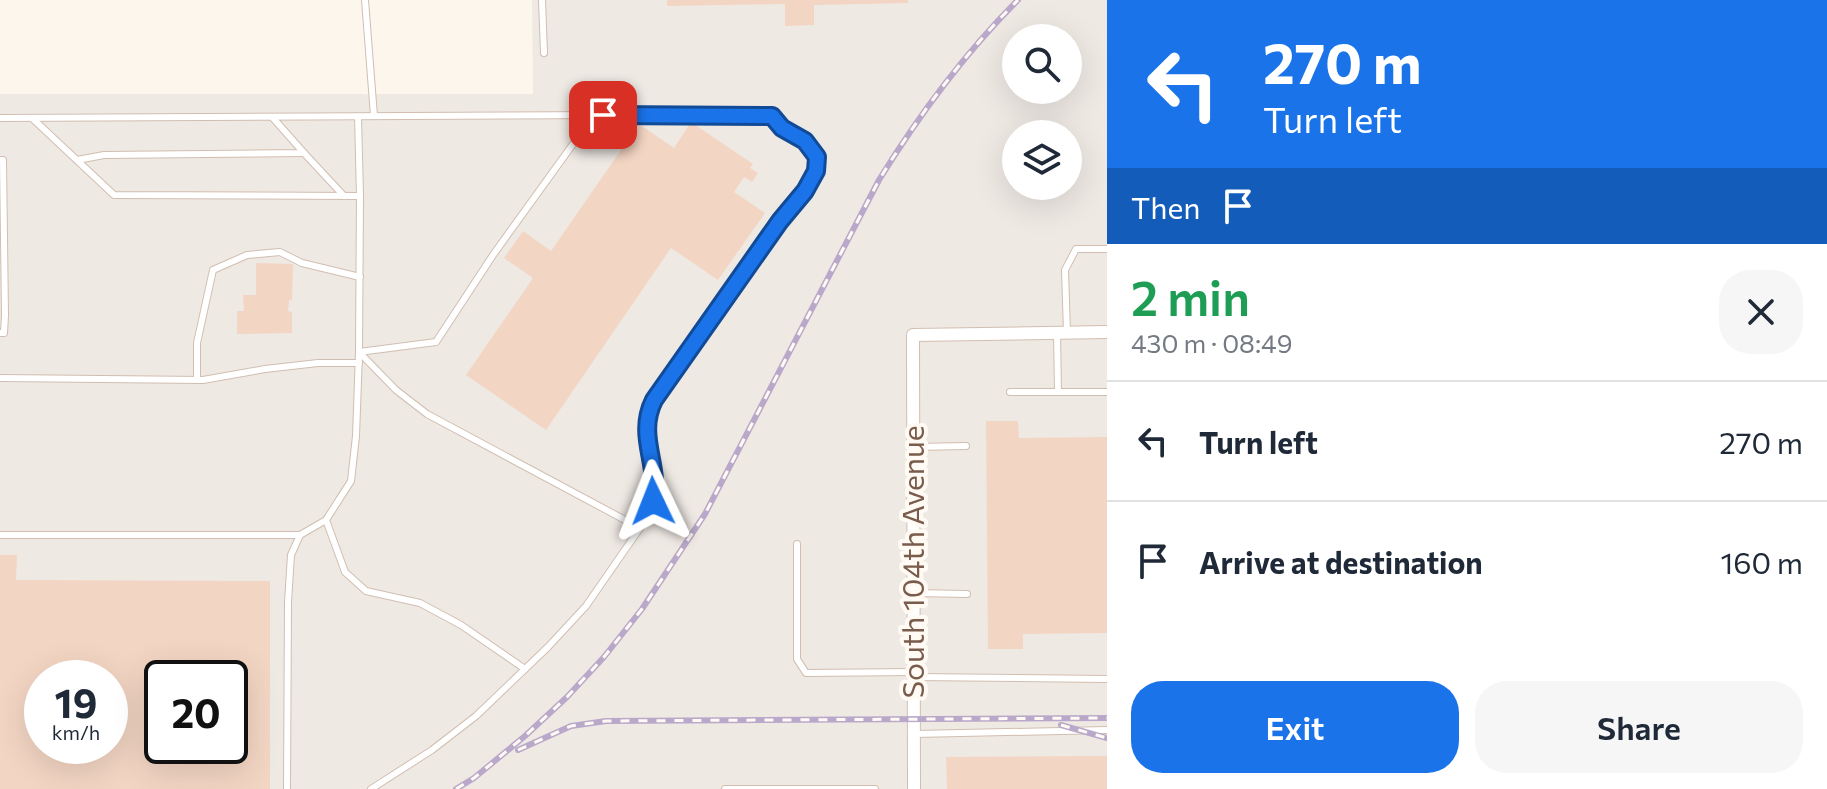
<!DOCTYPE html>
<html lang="en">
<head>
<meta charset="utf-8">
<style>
	:root { --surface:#fff; --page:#f6f6f7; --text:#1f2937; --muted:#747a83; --line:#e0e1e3; --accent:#1a73e8 }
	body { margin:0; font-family:Commissioner,sans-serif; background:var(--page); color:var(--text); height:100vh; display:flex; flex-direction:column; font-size:30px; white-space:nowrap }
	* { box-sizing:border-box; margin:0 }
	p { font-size:26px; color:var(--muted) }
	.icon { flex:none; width:44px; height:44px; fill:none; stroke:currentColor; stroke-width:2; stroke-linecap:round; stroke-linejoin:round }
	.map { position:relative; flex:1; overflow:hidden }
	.sheet { display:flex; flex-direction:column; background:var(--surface); width:720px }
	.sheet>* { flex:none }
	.guide { background:#1a73e8; color:#fff; overflow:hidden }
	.controls { position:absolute; left:1002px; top:24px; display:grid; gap:16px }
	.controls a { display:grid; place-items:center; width:80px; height:80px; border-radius:50%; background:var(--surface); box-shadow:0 8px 32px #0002; font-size:40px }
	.speed { position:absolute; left:24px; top:660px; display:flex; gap:16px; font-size:40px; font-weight:700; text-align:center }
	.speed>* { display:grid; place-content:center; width:104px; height:104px; border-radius:50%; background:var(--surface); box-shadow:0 8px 32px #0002; line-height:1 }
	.speed small { font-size:20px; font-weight:400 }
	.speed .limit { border:4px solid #111; border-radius:12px; background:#fff; color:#111 }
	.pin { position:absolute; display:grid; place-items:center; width:68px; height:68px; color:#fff; margin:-34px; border-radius:16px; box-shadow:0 4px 12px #0006 }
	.me { position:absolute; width:88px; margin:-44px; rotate:358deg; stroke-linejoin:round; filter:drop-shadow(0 0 6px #0008) }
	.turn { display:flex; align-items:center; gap:28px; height:168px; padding:0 24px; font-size:36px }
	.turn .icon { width:104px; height:104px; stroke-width:2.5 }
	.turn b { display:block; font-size:56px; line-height:68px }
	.then { display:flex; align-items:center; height:76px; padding:0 24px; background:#0003; gap:16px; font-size:30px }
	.round { display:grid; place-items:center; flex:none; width:84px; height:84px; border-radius:32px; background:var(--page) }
	.headline { display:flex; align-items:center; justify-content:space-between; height:136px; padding:0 24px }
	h1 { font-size:48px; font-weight:600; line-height:60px; color:#1e9e55 }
	.button { display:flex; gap:16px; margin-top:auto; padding:16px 24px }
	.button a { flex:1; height:92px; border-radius:32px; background:var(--accent); color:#fff; font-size:32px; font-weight:600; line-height:92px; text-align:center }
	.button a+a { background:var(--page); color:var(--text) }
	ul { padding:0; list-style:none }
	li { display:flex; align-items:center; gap:24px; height:120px; padding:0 24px; border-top:2px solid var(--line) }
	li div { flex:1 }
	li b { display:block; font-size:30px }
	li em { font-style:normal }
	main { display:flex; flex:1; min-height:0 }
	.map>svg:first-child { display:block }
	.industrial { fill:#efe9e4; fill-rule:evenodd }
	.building { fill:#f3d5c3; fill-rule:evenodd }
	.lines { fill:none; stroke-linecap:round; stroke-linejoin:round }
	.service-casing { stroke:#d1beb0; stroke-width:8 }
	.minor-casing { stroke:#d1beb0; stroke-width:14 }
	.service { stroke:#fff; stroke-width:6 }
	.minor { stroke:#fff; stroke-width:12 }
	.rail-casing { stroke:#b9a8c9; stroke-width:6 }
	.rail { stroke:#fffaf3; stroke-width:3; stroke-dasharray:9; stroke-linecap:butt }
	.route-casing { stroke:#114b97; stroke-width:20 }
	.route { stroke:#1a73e8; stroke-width:14 }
	.labels { text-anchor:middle; stroke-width:8; stroke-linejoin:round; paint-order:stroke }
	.street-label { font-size:30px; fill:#7a5c4d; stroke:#fffaf3 }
</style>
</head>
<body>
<main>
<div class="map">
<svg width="1107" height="789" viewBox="0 0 1107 789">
	<rect width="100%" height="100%" fill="#fdf6ec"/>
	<!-- industrial -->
	<path class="industrial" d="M532,0H1107V789H0V94H533ZM1016,38H1068V90H1016ZM1016,134H1068V186H1016ZM42,678H110V746H42ZM162,678H230V746H162Z"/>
	<!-- building -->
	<g class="building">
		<path d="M667,0H908V3L814,5V25L785,26V4L667,6Z"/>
		<path d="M691,122L753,164L750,168L758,173L752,182L744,177L734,192L765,213L718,280L671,248L546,430L466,375L533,278L504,258L523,231L551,251L639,124L674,148Z"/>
		<path d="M256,263L293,264L292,300H289L288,311L292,312V333L237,334V311H244L243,295H256Z"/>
		<path d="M986,421H1018L1019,438L1107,437V633L1023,634V649H988Z"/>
		<path d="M0,555H17L16,580L270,581V789H0ZM42,678H110V746H42ZM162,678H230V746H162Z"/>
		<path d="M1107,756V789H947L946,757Z"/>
	</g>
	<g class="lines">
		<!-- service casing -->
		<g class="service-casing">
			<g id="service">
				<path d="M365,0L374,116"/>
				<path d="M542,0L544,53"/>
				<path d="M358,117L360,196L359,352L436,342L493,255L594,115"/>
				<path d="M0,118L603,115L772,116L782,128L805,141L817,157L816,171L805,191L780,221L654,400C637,436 658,458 654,493C653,505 645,517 640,528L427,414L396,390L359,352"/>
				<path d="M32,118L114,195L360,196"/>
				<path d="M304,153L344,196"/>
				<path d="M0,160H3L5,315L4,333H0"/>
				<path d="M77,160L104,155L304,153L273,118"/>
				<path d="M1057,333L1058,392"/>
				<path d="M1067,333L1065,270L1076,249H1107"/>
				<path d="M0,378L203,380L265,369L318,363H359"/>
				<path d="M197,379V343L213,270L247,255L280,252L302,263L360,277"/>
				<path d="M1010,392H1107"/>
				<path d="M914,447L966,446"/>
				<path d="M326,520L345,572L366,591L420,603L461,625L525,669"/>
				<path d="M0,535H300"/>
				<path d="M797,544V659L806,673L914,672"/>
				<path d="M915,593L967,594"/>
				<path d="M914,677L1107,679"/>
				<path d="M915,734L1107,730"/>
				<path d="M287,789L288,602L291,555L300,535L326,520L351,481L356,436L359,353"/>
				<path d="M371,789L432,750L476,716L548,647L586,606L640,528"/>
				<path d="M725,789H875"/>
			</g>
		</g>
		<!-- minor casing -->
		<g class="minor-casing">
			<path id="minor" d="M914,789L913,335L1107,332"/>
		</g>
		<!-- service -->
		<use href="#service" class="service"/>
		<!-- minor -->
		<use href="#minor" class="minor"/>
		<!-- rail casing -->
		<g class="rail-casing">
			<g id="rail">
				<path d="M1061,725L1107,738"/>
				<path d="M518,750L571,726L606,721L1107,718"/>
				<path d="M456,789L474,778L525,736L567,697L604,657L642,609L705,514L879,180C919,115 964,54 1018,0"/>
			</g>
		</g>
		<!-- rail -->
		<use href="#rail" class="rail"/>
	</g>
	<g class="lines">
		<!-- route casing -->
		<g class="route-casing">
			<path id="route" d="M603,115L772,116L782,128L805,141L817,157L816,171L805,191L780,221L654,400C636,436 660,464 653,501"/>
		</g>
		<!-- route -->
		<use href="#route" class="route"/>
	</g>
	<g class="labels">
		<!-- street labels -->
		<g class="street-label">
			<text transform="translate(914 562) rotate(-90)" y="10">South 104th Avenue</text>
		</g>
	</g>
</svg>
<div class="controls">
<a><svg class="icon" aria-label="search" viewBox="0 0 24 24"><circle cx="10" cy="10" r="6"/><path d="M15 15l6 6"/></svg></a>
<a><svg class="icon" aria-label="layers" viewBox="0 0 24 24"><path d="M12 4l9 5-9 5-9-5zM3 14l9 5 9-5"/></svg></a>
</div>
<div class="speed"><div>19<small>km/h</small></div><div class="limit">20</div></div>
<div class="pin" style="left:603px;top:115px;background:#d93025"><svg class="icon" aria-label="arrive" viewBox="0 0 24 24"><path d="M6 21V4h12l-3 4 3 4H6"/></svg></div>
<svg class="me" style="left:653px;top:501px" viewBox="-20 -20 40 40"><path d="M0-17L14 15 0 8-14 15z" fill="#1a73e8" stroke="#fff" stroke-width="4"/></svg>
</div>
<section class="sheet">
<div class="guide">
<div class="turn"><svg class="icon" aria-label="left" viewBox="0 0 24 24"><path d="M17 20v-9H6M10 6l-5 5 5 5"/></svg><div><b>270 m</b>Turn left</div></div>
<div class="then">Then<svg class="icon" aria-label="arrive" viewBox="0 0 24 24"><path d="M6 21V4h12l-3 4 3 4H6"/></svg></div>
</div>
<div class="headline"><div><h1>2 min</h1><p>430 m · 08:49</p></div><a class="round"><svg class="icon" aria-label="close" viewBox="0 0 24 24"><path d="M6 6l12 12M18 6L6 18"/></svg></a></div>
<ul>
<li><svg class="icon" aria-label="left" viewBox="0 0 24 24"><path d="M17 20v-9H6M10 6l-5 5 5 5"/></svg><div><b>Turn left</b></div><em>270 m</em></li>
<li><svg class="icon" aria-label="arrive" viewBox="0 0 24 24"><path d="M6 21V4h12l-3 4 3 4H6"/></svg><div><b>Arrive at destination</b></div><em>160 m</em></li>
</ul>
<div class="button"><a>Exit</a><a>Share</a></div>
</section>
</main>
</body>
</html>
